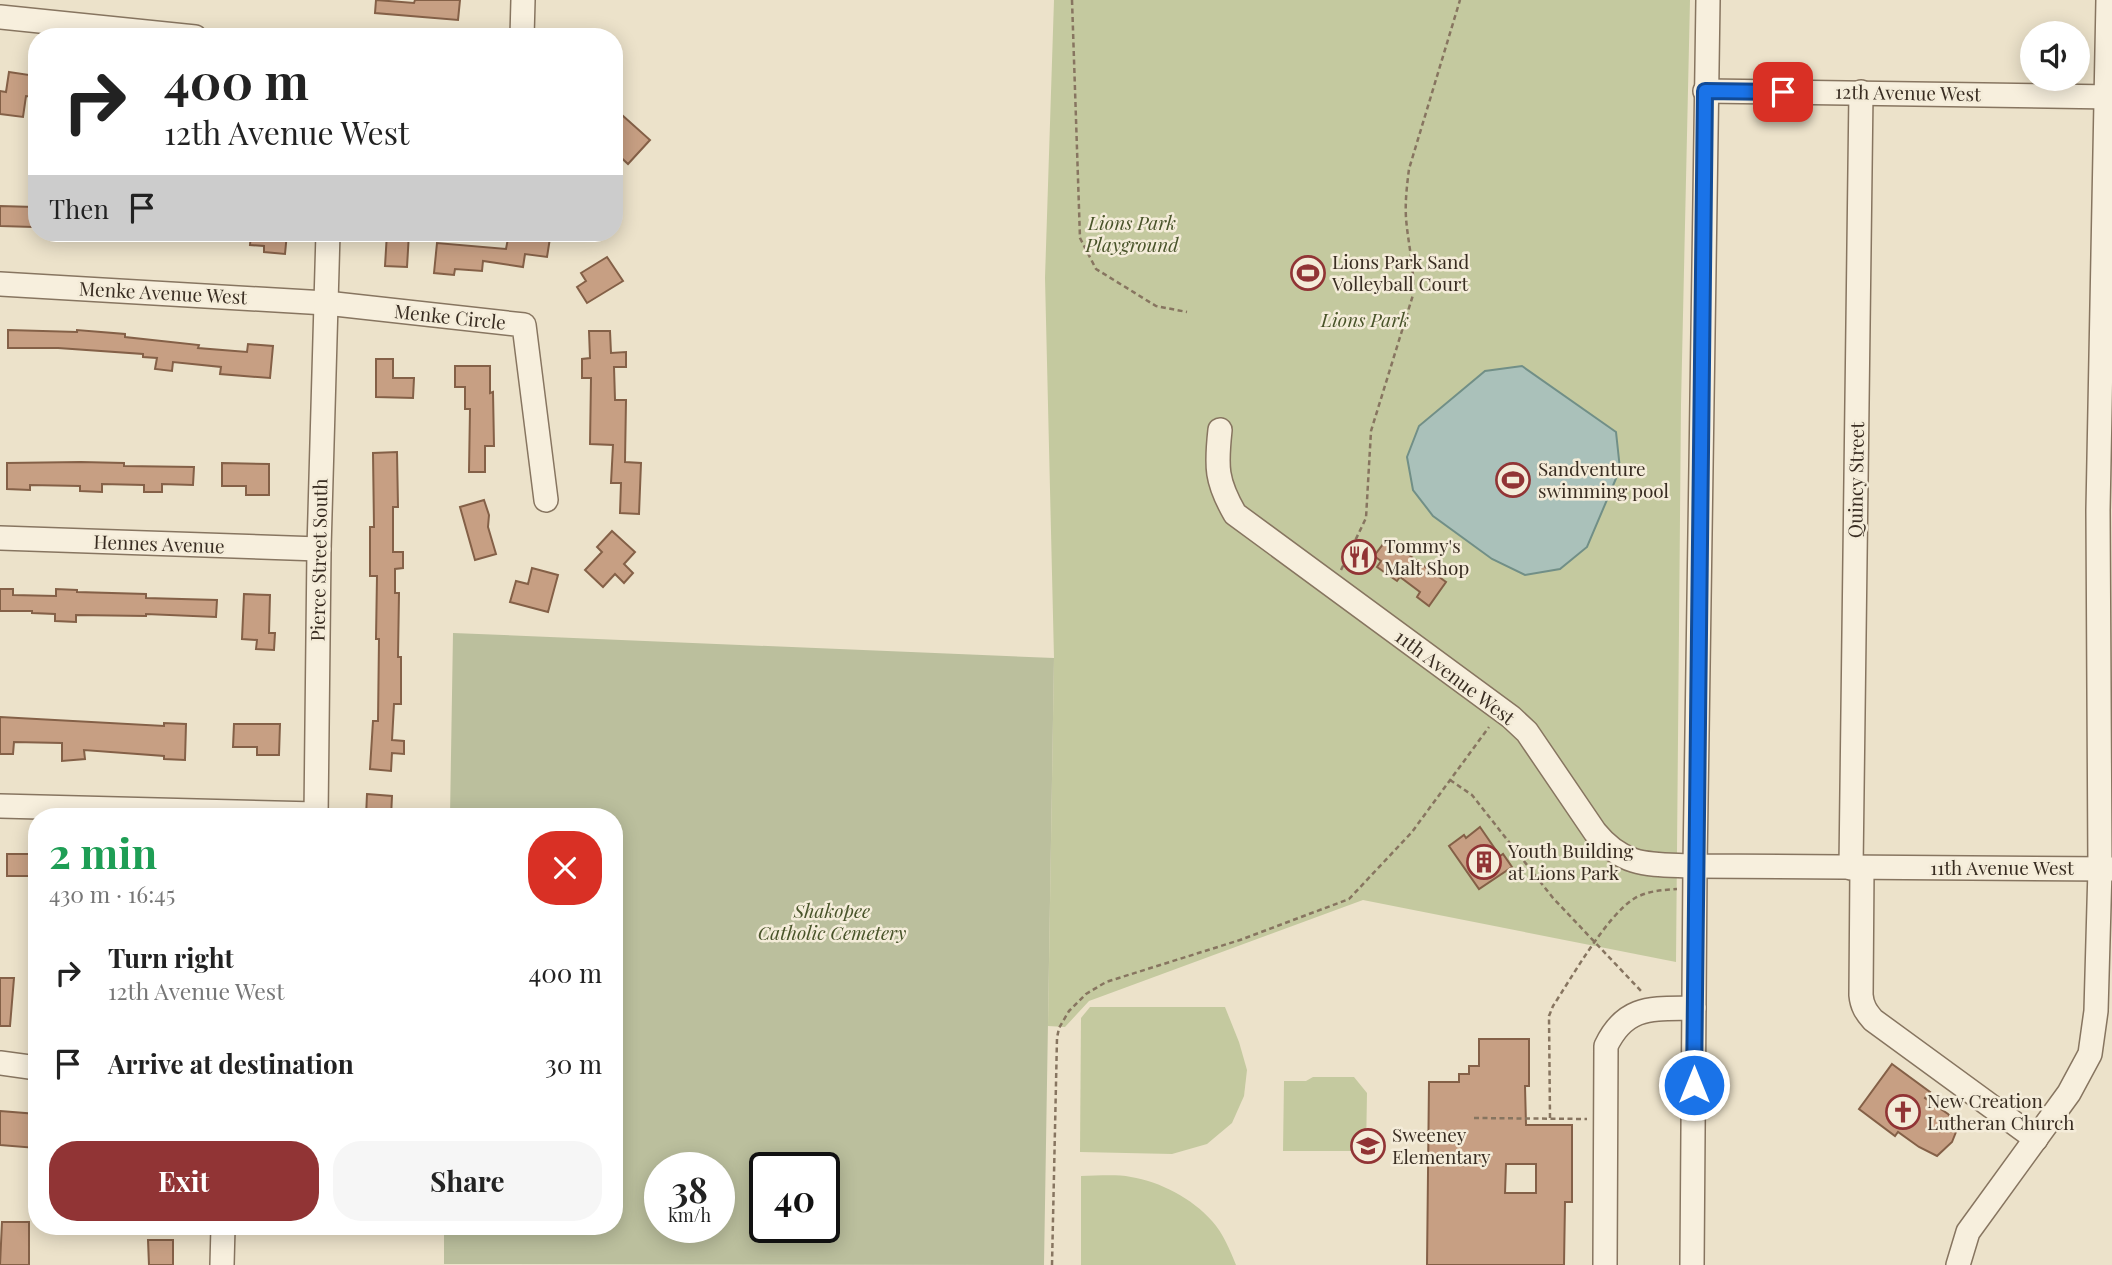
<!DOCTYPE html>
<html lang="en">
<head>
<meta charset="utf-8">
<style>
	:root { --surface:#fff; --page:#f6f6f6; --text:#222; --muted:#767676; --accent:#913435 }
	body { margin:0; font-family:"Playfair Display",serif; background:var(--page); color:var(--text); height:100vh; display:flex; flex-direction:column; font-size:26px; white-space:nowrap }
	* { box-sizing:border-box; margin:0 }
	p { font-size:23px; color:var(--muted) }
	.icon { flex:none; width:38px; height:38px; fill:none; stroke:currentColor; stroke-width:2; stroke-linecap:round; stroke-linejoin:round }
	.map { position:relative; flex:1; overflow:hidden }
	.drawer { position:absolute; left:28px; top:808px; width:595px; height:427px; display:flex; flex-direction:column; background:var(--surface); border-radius:28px; box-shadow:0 4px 18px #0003 }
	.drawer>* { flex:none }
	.banner { position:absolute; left:28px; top:28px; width:595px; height:214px; border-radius:28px; box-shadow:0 4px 18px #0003; background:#fff; color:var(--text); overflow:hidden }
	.buttons { position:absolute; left:2020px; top:21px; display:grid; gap:14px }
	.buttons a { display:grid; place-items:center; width:70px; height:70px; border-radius:50%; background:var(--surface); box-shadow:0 4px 18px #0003; font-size:35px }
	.speed { position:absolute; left:644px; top:1152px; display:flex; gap:14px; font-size:35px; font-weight:700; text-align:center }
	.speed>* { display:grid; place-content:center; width:91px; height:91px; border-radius:50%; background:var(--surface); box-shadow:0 4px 18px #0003; line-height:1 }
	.speed small { font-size:18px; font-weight:400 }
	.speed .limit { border:4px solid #111; border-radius:10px; background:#fff; color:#111 }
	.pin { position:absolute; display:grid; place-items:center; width:60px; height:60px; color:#fff; margin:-30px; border-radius:14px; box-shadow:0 4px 10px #0006 }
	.me { position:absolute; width:77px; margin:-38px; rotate:0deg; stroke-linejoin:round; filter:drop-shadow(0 0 5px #0008) }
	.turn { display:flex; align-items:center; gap:24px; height:147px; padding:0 21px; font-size:32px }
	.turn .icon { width:91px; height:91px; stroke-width:2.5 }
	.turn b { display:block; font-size:49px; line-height:60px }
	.then { display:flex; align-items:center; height:66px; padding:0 21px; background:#0003; gap:14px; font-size:26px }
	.round { display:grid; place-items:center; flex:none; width:74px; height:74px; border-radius:28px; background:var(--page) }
	.summary { display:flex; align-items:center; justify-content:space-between; height:119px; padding:0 21px }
	h1 { font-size:42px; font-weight:700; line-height:52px; color:#1e9e55 }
	.primary-button { display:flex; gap:14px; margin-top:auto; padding:14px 21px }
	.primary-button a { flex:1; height:80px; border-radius:28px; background:var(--accent); color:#fff; font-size:28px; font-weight:700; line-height:80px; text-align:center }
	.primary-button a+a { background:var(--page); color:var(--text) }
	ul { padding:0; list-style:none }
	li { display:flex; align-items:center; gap:21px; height:91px; padding:0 21px }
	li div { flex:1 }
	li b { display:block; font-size:26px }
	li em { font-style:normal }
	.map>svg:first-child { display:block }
	.green { fill:#c4c99f }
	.cemetery { fill:#bbbf9d; fill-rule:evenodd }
	.water { fill:#aac1ba; stroke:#718f87; stroke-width:2 }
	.building { fill:#c79f83; stroke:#846047; stroke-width:2; fill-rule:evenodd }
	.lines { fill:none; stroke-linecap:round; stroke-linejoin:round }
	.minor-casing { stroke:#877560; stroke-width:26 }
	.path { stroke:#877560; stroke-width:2.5; stroke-dasharray:5 3.5; stroke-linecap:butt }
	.minor { stroke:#f7efdd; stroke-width:23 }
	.route-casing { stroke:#114b97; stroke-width:18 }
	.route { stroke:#1a73e8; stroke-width:12 }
	.labels { text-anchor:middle; stroke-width:5; stroke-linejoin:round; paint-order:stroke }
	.street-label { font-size:19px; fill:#392d22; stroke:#f4ecd9 }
	.park-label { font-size:19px; font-style:italic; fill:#49542a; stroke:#f4ecd9 }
	.poi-label { font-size:19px; fill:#392d22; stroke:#f4ecd9; text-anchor:start }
</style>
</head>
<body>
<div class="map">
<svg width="2112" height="1265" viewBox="0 0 2112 1265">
	<rect width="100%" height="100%" fill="#ece2ca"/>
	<!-- green -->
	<g class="green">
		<path d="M1054,0H1690L1681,405L1676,962L1363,900L1089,1001L1065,1027L1048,1026L1054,658L1045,278Z"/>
		<path d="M1090,1007H1225L1239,1042L1247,1070L1244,1096L1232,1123L1207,1144L1172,1154L1080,1152L1081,1018Z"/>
		<path d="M1313,1077H1354L1367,1093L1366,1151H1283L1284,1081H1306Z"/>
		<path d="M1081,1176C1097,1176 1115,1174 1131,1177C1159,1181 1193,1199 1212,1221C1223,1233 1230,1250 1236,1265H1081Z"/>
	</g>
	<!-- cemetery -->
	<path class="cemetery" d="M453,633L1054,658L1044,1265L444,1264V1227H614V817H450ZM660,1167H719V1227H660ZM765,1167H824V1227H765Z"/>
	<!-- water -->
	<path class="water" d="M1522,366L1616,432L1620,469L1587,547L1560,569L1525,575L1492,559L1433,516L1413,490L1407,457L1419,426L1485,371Z"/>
	<!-- building -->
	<g class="building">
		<path d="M376,0L414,3L415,0H460L458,20L375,13Z"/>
		<path d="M9,72L36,76L34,97L26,96L23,117L0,114V91L6,92Z"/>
		<path d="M622,115L650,140L628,164L614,151V123Z"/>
		<path d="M0,206L34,207L33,227L0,226Z"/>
		<path d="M251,233H287L285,254L264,252V246L250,245Z"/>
		<path d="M387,233H409L407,267L385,266Z"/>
		<path d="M509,233L550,238L547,257L525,254L523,267L483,261L482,271L455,269L454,275L434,273L437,243L506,249Z"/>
		<path d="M607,257L623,281L587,303L577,287L586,281L581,273Z"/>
		<path d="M8,330L77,332V330L125,334V337L199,345L198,348L247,352L248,344L273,346L270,378L220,374L221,367L173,362L172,371L155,369L157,358L143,357V354L58,348H8Z"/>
		<path d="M589,331H610L611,353L626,352V367H614L615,400H626L625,462L641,463L639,514L620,513L621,483H611L613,445L590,444L591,378H582V359L590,358Z"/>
		<path d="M376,359H393V378H414L413,398L376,397Z"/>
		<path d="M455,366H490V393L493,392L494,446H485V472H469L470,409H465V387H455Z"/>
		<path d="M397,452L398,507H393V552H403V568L395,569V593H399L398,657H401V704H394L392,740L404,741V754L392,753L391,771L370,769L373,721H378L379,639H376L377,576H370V527H374L373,453Z"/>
		<path d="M81,462L124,463V466L194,467L193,485L162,484V492H144V485L102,484V492L80,491V486L30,485V490L7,489V463Z"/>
		<path d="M222,463L269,464V495H246V486H222Z"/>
		<path d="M484,500L489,515L488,527L496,554L475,560L460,507Z"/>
		<path d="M612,531L635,552L624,564L633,573L624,583L615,574L603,587L585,570L602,552L597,547Z"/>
		<path d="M1387,539L1446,582L1429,606L1417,597L1420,592L1400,577L1397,581L1377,567L1381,561L1374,556Z"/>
		<path d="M532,568L558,575L548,612L510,602L516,581L528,584Z"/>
		<path d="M0,589H13V595L56,596V589L77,590V592L146,594V598L217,600L216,617L146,614V616L76,615V622L55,621V614L32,613V611H0Z"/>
		<path d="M244,594L270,595L269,633H275L274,650L256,649L257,640L242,639Z"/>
		<path d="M0,717L164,726V723L186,724L185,760L164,759V756L84,750L85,759L62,761V743L14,742L13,754H0Z"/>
		<path d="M234,724H280L279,755H257V747H233Z"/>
		<path d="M367,794L392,796L391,817H366Z"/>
		<path d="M1480,827L1500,856L1503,854L1512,867L1479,889L1449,846L1464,835L1466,838Z"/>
		<rect x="7" y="854" width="30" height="22"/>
		<path d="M0,978H14L10,1026H0Z"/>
		<path d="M1479,1039H1529V1086H1525L1526,1125H1572V1202H1565L1564,1265H1427L1429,1082H1459V1074H1469V1066H1479ZM1506,1164H1536V1193H1505Z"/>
		<path d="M1892,1064L1930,1092L1925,1098L1948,1114L1958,1127L1952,1142L1937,1156L1919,1147L1898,1132L1895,1136L1859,1109Z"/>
		<path d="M0,1111L37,1114L36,1148L0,1145Z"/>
		<path d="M2,1222H29V1265H0Z"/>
		<path d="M148,1240H173V1265H149Z"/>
	</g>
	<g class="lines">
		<!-- minor casing -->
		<g class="minor-casing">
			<g id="minor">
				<path d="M0,17L195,37"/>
				<path d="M522,37L523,0"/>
				<path d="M1705,91L2112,97"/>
				<path d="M0,284L326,303L524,325L546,500"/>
				<path d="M1220,430C1216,467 1216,481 1235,514L1511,717L1527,732L1595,832C1625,869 1652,864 1695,866L2112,869"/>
				<path d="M0,538L319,549"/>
				<path d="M0,806L316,814"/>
				<path d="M316,817L319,549L328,233"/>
				<path d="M1851,868L1861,92"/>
				<path d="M1862,868L1861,995C1862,1006 1866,1012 1873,1020L2036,1139"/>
				<path d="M0,1063L37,1068"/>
				<path d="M222,1265L223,1227"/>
				<path d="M1605,1265L1606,1046C1626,1004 1654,1009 1694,1008"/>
				<path d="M1692,1265L1695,866L1708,0"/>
				<path d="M1958,1265L1968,1232L2069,1093L2090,1054L2096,1011L2100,869L2098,510L2108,0"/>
			</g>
		</g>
		<!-- path -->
		<g class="path">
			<path d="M1072,0L1080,238L1096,269L1156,306L1187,312"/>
			<path d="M1341,570L1366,518L1371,431L1413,295C1415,270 1408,244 1406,218C1405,201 1407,185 1409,169L1460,0"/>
			<path d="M1450,780L1472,795L1553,898L1642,992"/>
			<path d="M1474,1118L1587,1119"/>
			<path d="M1550,1118L1549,1016L1553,1006C1572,977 1607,915 1635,898C1648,891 1662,890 1677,889"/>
			<path d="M1052,1265L1057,1038L1059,1028L1069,1011L1086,994L1106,982L1240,940L1349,899L1412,832L1489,727"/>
		</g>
		<!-- minor -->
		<use href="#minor" class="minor"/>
	</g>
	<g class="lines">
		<!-- route casing -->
		<g class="route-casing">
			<path id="route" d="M1694,1085L1705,91L1783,92"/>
		</g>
		<!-- route -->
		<use href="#route" class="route"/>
	</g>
	<!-- icons -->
	<defs>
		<g id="stadium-ring" transform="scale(1.75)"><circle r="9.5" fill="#f4ecd9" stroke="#913435" stroke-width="1.5"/><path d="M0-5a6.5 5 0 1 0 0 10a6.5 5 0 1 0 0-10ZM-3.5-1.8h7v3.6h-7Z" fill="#913435"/></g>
		<g id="restaurant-ring" transform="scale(1.75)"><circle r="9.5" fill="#f4ecd9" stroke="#913435" stroke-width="1.5"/><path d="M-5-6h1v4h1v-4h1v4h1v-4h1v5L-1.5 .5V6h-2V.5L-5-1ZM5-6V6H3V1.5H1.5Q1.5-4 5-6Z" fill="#913435"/></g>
		<g id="building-ring" transform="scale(1.75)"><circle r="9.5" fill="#f4ecd9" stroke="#913435" stroke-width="1.5"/><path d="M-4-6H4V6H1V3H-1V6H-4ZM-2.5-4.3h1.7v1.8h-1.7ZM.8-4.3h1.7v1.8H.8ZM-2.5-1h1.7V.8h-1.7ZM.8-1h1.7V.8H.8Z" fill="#913435"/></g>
		<g id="church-ring" transform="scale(1.75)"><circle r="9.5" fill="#f4ecd9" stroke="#913435" stroke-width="1.5"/><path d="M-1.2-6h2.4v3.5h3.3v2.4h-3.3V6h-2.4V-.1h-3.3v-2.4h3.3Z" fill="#913435"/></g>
		<g id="school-ring" transform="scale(1.75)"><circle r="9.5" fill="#f4ecd9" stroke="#913435" stroke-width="1.5"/><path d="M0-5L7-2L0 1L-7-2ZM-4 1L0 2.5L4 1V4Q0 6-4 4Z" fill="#913435"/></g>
	</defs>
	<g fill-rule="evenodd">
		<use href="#stadium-ring" x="1308" y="273"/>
		<use href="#stadium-ring" x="1513" y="480"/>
		<use href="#restaurant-ring" x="1359" y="557"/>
		<use href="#building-ring" x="1484" y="862"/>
		<use href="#church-ring" x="1903" y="1112"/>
		<use href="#school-ring" x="1368" y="1146"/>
	</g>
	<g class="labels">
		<!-- street labels -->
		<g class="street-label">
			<text transform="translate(1908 93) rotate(1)" y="7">12th Avenue West</text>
			<text transform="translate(163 293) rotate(3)" y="7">Menke Avenue West</text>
			<text transform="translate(450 317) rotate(6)" y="7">Menke Circle</text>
			<text transform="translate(1856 480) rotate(-89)" y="7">Quincy Street</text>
			<text transform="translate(159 544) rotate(2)" y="7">Hennes Avenue</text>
			<text transform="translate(319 560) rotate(-89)" y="7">Pierce Street South</text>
			<text transform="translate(1455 677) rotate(37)" y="7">11th Avenue West</text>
			<text x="2002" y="875">11th Avenue West</text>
		</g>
		<!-- park labels -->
		<g class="park-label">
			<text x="1132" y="230">Lions Park<tspan x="1132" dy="22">Playground</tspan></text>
			<text x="1365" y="327">Lions Park</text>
			<text x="832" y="918">Shakopee<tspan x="832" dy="22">Catholic Cemetery</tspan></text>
		</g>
		<!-- poi labels -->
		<g class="poi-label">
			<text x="1332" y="269">Lions Park Sand<tspan x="1332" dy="22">Volleyball Court</tspan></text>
			<text x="1538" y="476">Sandventure<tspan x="1538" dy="22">swimming pool</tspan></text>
			<text x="1384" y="553">Tommy's<tspan x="1384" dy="22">Malt Shop</tspan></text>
			<text x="1508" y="858">Youth Building<tspan x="1508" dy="22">at Lions Park</tspan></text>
			<text x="1927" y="1108">New Creation<tspan x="1927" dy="22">Lutheran Church</tspan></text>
			<text x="1392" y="1142">Sweeney<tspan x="1392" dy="22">Elementary</tspan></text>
		</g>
	</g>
</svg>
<div class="buttons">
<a><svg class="icon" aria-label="sound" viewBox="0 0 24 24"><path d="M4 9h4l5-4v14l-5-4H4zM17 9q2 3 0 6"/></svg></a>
</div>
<div class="speed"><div>38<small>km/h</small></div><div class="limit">40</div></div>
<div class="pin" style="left:1783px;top:92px;background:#d93025"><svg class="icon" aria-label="arrive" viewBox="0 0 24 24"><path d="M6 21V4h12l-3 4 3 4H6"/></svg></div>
<svg class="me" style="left:1694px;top:1085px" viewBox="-20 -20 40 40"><circle r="17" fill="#1a73e8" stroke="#fff" stroke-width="3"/><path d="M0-11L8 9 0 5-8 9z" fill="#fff"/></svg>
<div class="banner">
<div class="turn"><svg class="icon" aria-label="right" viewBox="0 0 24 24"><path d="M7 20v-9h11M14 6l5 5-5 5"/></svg><div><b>400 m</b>12th Avenue West</div></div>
<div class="then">Then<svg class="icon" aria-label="arrive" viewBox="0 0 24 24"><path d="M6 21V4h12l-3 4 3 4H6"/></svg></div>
</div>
<section class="drawer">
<div class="summary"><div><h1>2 min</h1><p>430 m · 16:45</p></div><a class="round" style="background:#d93025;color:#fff"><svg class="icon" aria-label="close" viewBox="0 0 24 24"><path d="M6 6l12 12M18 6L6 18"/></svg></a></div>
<ul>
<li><svg class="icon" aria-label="right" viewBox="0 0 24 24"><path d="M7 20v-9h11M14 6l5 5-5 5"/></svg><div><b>Turn right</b><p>12th Avenue West</p></div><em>400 m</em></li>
<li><svg class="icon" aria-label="arrive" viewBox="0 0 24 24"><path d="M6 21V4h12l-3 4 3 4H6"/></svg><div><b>Arrive at destination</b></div><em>30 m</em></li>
</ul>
<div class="primary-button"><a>Exit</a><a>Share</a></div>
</section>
</div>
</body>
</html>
